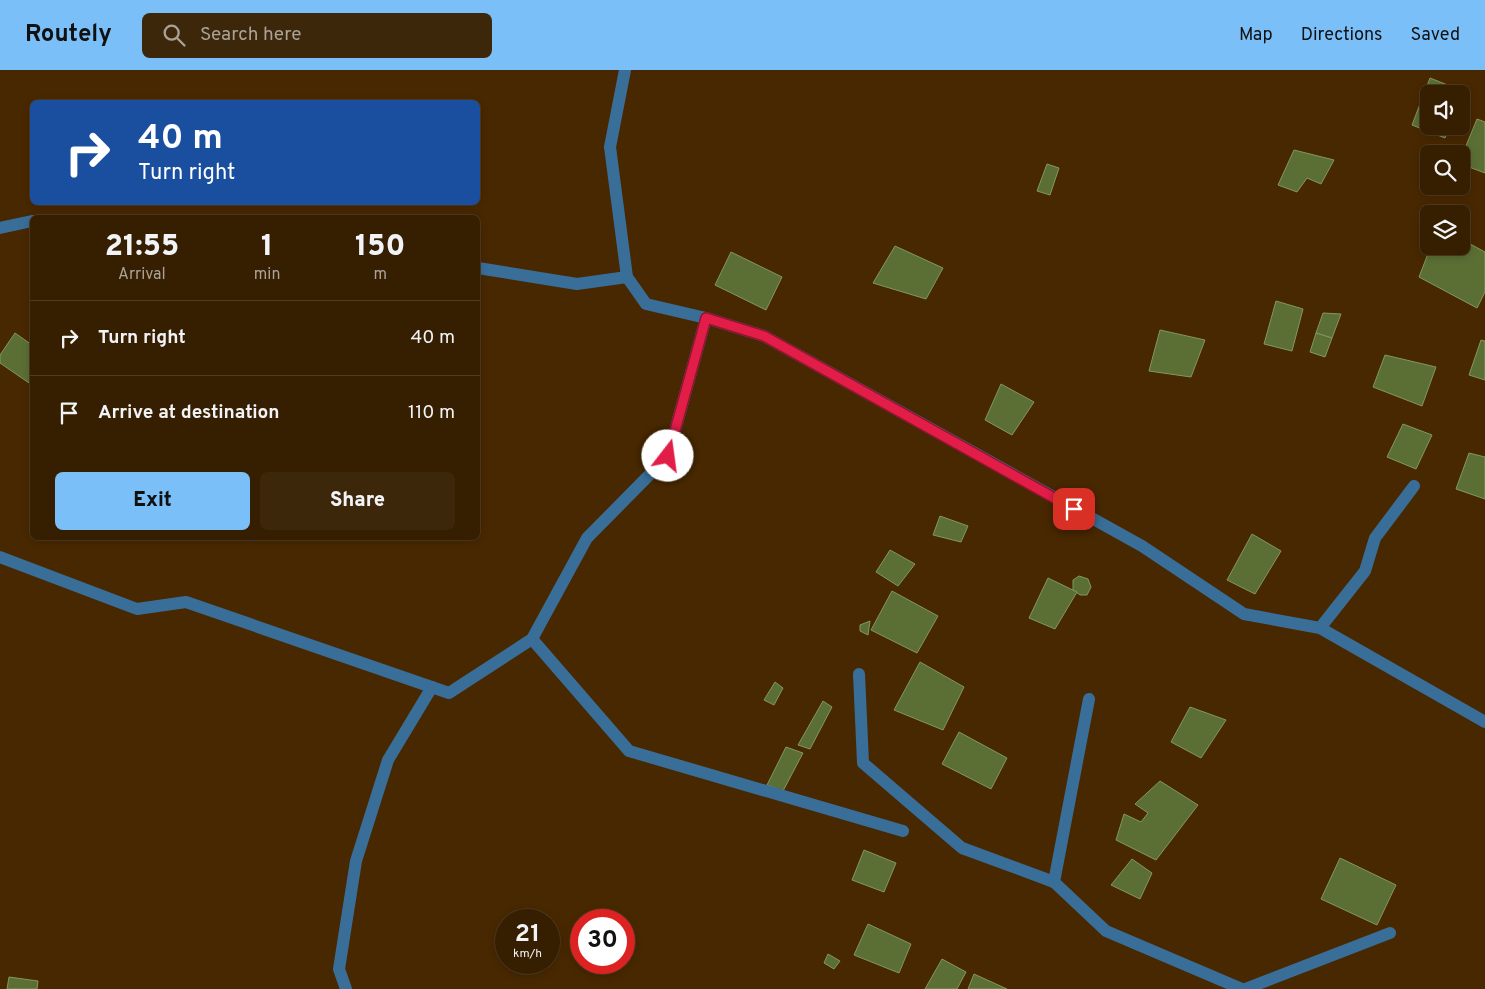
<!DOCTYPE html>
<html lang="en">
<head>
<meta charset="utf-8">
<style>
	:root { --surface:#361e00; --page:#3d270a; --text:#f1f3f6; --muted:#aaa299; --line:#503c22; --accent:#7abff8 }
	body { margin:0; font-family:Overpass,sans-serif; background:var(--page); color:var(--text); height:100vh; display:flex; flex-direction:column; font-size:19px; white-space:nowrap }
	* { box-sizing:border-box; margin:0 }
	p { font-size:16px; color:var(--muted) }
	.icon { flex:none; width:28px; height:28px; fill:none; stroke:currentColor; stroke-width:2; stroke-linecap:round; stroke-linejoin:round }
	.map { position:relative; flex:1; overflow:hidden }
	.drawer { position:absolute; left:30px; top:145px; width:450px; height:325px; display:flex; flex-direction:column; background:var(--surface); border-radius:8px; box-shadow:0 2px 8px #0003,0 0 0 1px var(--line) }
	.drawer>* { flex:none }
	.guide { position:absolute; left:30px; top:30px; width:450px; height:105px; border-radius:8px; box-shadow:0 2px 8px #0003,0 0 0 1px var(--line); background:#1a4fa0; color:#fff; overflow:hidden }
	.controls { position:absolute; left:1420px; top:15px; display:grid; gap:10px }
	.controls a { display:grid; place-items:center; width:50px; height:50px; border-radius:8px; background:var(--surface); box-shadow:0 2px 8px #0003,0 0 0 1px var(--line); font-size:25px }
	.speed { position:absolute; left:495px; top:839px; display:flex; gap:10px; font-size:25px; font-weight:700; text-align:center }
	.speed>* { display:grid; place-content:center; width:65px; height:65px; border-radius:50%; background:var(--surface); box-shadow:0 2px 8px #0003,0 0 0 1px var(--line); line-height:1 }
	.speed small { font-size:12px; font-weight:400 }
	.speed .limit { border:8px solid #d22; background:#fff; color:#111 }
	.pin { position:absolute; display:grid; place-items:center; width:42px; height:42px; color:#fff; margin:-21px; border-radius:10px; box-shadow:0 2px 8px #0006 }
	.me { position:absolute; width:55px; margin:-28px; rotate:15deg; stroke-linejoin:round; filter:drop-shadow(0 0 4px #0008) }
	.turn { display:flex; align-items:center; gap:18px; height:105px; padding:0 25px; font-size:22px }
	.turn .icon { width:65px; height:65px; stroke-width:2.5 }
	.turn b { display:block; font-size:35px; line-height:42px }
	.eta { display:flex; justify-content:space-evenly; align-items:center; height:85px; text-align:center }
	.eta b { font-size:30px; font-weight:800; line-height:35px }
	.primary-button { display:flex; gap:10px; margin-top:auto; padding:10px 25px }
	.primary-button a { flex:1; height:58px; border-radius:8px; background:var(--accent); color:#111; font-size:20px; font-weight:800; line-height:58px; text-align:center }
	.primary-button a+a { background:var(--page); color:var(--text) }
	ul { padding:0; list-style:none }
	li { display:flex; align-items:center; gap:15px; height:75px; padding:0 25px; border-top:1px solid var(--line) }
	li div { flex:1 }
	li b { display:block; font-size:19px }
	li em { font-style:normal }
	header { display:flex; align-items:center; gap:30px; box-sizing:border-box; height:70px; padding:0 25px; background:var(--accent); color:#111 }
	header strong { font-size:24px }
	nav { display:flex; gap:28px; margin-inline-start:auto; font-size:18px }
	.search { width:350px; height:45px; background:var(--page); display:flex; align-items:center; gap:12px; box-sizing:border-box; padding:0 18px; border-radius:8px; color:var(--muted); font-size:19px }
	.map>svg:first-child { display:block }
	.building { fill:#5b6f34; stroke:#82985c }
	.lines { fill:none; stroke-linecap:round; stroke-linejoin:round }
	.minor { stroke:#396e99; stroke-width:12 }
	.route-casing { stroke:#92132f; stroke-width:12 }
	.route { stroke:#e11d48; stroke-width:9 }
</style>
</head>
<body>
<header>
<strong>Routely</strong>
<div class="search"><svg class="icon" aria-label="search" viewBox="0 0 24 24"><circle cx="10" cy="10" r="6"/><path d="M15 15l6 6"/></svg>Search here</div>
<nav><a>Map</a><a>Directions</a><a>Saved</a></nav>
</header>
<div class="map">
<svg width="1485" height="919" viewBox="0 0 1485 919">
	<rect width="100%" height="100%" fill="#482800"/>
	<!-- building -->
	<g class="building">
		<path d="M1430,8L1463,21L1461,26V24H1429V56H1450L1445,68L1412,55Z"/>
		<path d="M1477,49L1485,52V103L1461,94V88Z"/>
		<path d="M1294,80L1334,90L1321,114L1307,108L1297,122L1278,115Z"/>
		<path d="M1047,94L1059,98L1050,125L1037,121Z"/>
		<path d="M1461,169L1485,182V222L1477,238L1419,207L1431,176H1461Z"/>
		<path d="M895,176L943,198L926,229L873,213Z"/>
		<path d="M731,182L782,207L766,240L715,215Z"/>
		<path d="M1276,231L1303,239L1292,281L1264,274Z"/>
		<path d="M1323,243L1341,244L1332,268L1316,263Z"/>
		<path d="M1160,260L1205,270L1191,307L1149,301Z"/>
		<path d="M15,263L32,275V315L0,293V285Z"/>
		<path d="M1316,263L1332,268L1325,287L1310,282Z"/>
		<path d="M1481,270L1485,271V310L1469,305Z"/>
		<path d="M1385,285L1436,297L1422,336L1373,317Z"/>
		<path d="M1001,314L1034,332L1012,365L985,350Z"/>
		<path d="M1403,354L1432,365L1416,399L1387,387Z"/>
		<path d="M1469,383L1485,387V429L1456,419Z"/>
		<path d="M940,446L968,456L961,472L933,465Z"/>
		<path d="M1252,464L1281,481L1255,524L1227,510Z"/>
		<path d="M890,480L915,494L898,516L876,502Z"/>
		<path d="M1079,506L1088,509L1091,517L1087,525H1080L1073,520V510Z"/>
		<path d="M1048,508L1077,522L1055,559L1029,548Z"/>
		<path d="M892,521L938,546L917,583L871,560Z"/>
		<path d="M870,551L868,565L860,561V555Z"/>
		<path d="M920,592L964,617L943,660L894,640Z"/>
		<path d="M775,612L783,618L774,635L764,630Z"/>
		<path d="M823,631L832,637L810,679L798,675Z"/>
		<path d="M1190,637L1226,650L1201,688L1171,672Z"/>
		<path d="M959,662L1007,688L991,719L942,694Z"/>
		<path d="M786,677L803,683L783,721L767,715Z"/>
		<path d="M1160,711L1198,735L1156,790L1116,770L1124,744L1141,752L1148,743L1135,734Z"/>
		<path d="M864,780L896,793L884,822L852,810Z"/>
		<path d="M1340,788L1396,815L1377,855L1321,829Z"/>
		<path d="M1132,789L1152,803L1140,829L1111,815Z"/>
		<path d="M868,854L911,874L899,903L854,885Z"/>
		<path d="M828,884L840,891L834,899L824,893Z"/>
		<path d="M942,889L966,902L957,919H925Z"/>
		<path d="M974,904L1007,919H968Z"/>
		<path d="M9,907L38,911L37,919H7Z"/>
	</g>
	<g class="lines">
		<!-- minor -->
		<g class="minor">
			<path d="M625,0L610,77L627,207L646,234L706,248L764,266L1142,476L1244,544L1320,558L1485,652"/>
			<path d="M0,158L32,151"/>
			<path d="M478,198L577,214L627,207"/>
			<path d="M0,487L137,539L186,532L449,623L532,569L587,468L668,386L706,248"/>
			<path d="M1320,558L1365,501L1375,468L1414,416"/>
			<path d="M532,569L629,681L903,761"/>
			<path d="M859,604L863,693L962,778L1054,812"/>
			<path d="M1089,629L1054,812L1106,861L1242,919"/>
			<path d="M346,919L339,899L356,791L388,690L432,617"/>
			<path d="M1245,919L1390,863"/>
		</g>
	</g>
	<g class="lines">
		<!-- route casing -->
		<g class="route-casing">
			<path id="route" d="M668,386L706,248L764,266L1074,439"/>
		</g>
		<!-- route -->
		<use href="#route" class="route"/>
	</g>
</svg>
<div class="controls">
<a><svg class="icon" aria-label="sound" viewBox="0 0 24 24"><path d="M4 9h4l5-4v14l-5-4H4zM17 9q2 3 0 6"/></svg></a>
<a><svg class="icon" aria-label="search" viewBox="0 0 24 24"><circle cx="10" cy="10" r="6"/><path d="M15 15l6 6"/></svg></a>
<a><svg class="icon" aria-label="layers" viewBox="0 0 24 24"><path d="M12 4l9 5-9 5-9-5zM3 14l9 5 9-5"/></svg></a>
</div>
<div class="speed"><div>21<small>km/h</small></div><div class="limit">30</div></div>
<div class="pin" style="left:1074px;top:439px;background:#d93025"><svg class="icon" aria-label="arrive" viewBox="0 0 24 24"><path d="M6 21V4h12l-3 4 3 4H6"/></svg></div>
<svg class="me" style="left:668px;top:386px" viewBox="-20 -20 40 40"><circle r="19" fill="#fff"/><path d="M0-13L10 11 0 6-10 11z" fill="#e11d48"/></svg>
<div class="guide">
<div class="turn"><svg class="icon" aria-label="right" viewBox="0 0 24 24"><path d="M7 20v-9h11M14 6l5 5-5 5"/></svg><div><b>40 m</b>Turn right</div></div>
</div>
<section class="drawer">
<div class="eta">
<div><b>21:55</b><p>Arrival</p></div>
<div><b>1</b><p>min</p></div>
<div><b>150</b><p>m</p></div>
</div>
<ul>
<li><svg class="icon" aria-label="right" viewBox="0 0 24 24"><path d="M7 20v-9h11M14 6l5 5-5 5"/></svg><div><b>Turn right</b></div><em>40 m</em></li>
<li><svg class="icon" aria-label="arrive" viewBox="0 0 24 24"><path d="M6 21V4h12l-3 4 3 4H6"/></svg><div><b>Arrive at destination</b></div><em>110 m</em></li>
</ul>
<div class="primary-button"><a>Exit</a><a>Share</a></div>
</section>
</div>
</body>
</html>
